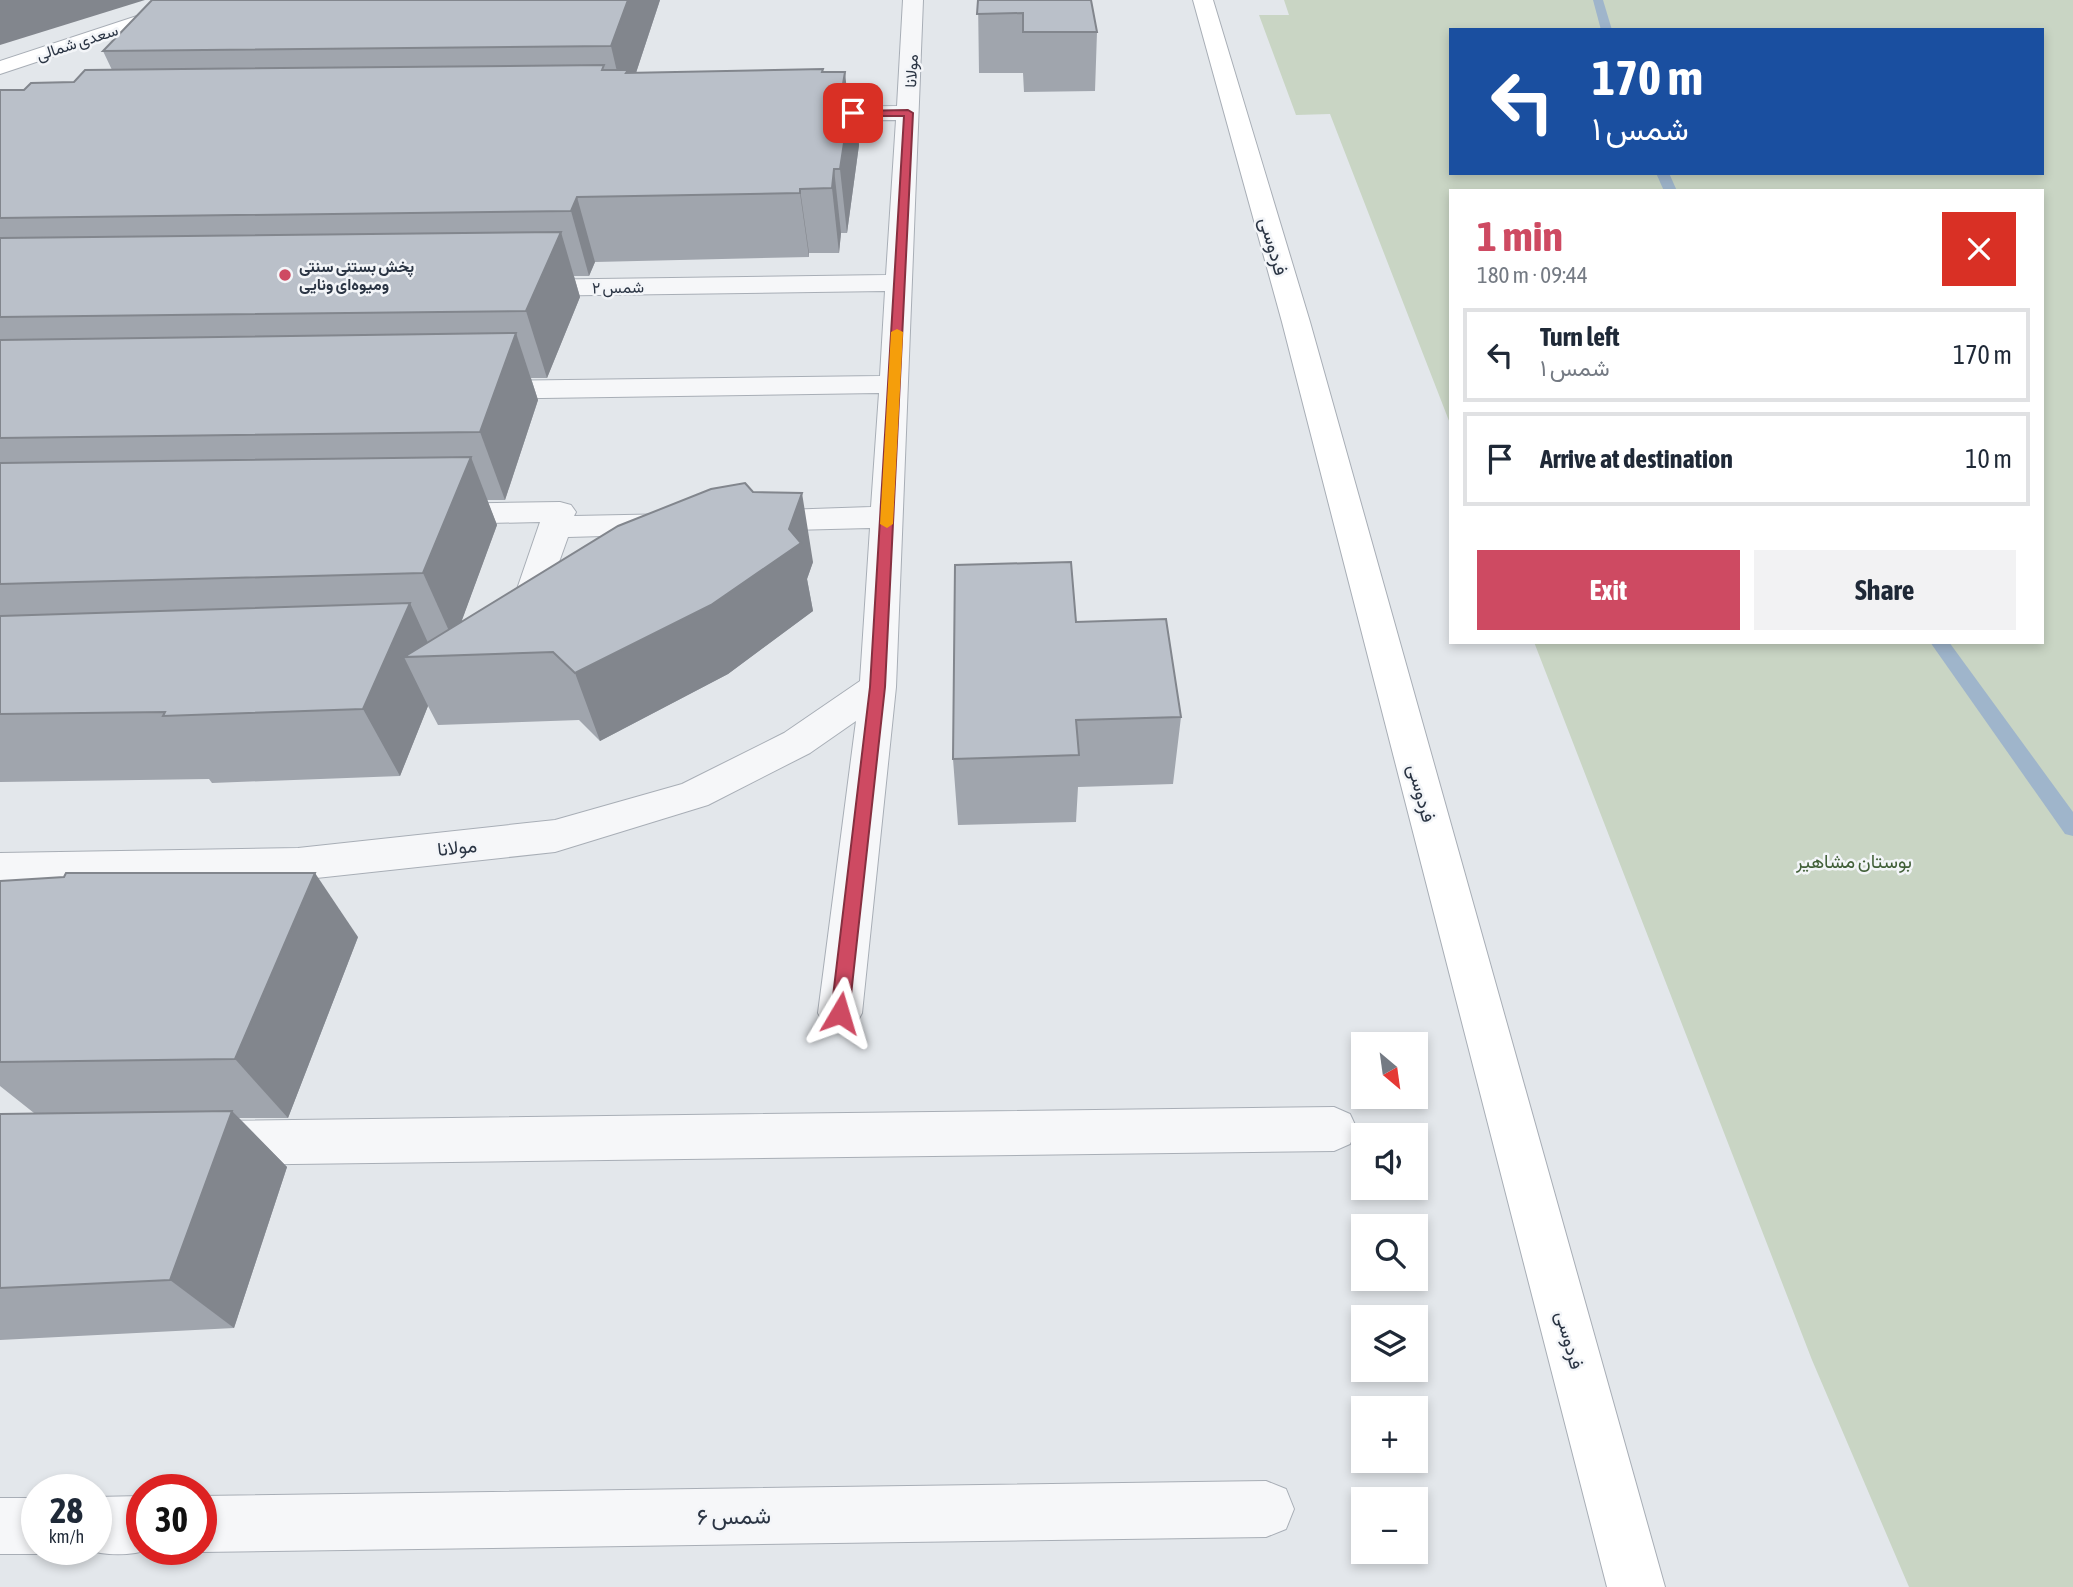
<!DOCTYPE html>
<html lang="en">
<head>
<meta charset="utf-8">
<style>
	:root { --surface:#fff; --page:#f2f2f3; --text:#1f2937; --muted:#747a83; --line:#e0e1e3; --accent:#ce4a62 }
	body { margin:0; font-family:"Asap Condensed",Vazirmatn,sans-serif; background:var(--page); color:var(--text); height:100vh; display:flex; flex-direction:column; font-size:26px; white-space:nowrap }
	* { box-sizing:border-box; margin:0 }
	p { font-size:23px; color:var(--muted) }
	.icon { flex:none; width:38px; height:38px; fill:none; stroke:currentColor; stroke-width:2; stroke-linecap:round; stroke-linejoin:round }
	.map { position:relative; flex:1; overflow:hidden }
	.panel { position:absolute; left:1449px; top:189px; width:595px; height:455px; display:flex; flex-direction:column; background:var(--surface); border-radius:0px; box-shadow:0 4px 10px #0003 }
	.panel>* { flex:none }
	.hud { position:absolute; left:1449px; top:28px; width:595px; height:147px; border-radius:0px; box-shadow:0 4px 10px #0003; background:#1a4fa0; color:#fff; overflow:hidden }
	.needle { width:46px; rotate:151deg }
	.buttons { position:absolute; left:1351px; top:1032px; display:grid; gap:14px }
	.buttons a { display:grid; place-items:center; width:77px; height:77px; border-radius:0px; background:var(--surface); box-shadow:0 4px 10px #0003; font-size:35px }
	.speed { position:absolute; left:21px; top:1474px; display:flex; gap:14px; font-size:35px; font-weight:700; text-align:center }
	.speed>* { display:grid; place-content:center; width:91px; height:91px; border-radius:50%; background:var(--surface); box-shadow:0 4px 10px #0003; line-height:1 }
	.speed small { font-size:18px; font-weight:400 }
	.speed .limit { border:10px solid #d22; background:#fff; color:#111 }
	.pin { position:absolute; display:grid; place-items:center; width:60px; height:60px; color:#fff; margin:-30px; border-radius:14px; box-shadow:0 4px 10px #0006 }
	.me { position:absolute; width:77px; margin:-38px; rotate:7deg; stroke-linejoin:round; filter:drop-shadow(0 0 5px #0008) }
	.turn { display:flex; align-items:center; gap:24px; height:147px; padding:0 28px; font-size:32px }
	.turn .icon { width:91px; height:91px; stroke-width:2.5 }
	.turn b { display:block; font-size:49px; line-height:60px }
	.round { display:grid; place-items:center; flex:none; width:74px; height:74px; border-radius:0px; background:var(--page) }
	.head { display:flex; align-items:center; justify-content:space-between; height:119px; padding:0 28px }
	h1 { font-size:42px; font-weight:700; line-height:52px; color:var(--accent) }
	.button { display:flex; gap:14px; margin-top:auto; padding:14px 28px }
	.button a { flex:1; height:80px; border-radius:0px; background:var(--accent); color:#fff; font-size:28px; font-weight:700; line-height:80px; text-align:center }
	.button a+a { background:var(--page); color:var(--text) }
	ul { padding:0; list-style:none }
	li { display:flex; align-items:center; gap:21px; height:94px; margin:0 14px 10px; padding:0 14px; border:4px solid var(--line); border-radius:0px }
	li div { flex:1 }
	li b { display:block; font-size:26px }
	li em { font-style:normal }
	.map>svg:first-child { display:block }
	.green { fill:#c9d5c4; fill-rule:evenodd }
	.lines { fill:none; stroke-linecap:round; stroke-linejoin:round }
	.stream { fill:#9fb5cb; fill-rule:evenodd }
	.street-casing { stroke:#a8aeb6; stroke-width:2 }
	.secondary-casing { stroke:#a8aeb6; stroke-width:2 }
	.street { fill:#f6f7f9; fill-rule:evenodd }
	.secondary { fill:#fff; fill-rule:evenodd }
	.wall { fill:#a0a5ad }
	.shaded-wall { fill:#82868d }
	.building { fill:#bac0c9; stroke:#82868d; stroke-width:2 }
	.route { fill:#ce4a62; stroke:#863040; stroke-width:2 }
	.slow { fill:#f59e0b }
	.poi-dot { fill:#ce4a62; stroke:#f3f5f8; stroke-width:2.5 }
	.labels { text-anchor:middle; stroke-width:5; stroke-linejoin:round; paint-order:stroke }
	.far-street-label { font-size:16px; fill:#2b3544; stroke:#f3f5f8 }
	.far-poi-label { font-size:16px; font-weight:bold; fill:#2b3544; stroke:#f3f5f8; text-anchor:start }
	.street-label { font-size:19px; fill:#2b3544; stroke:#f3f5f8 }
	.park-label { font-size:19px; fill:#415f38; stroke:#f3f5f8 }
	.near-street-label { font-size:23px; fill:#2b3544; stroke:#f3f5f8 }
</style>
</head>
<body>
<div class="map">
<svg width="2073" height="1587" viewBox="0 0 2073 1587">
	<rect width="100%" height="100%" fill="#e3e7eb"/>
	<!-- green -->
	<path class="green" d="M1284,0H2073V1587H1909L1812,1360L1534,642H2042V191H1451V426L1330,114L1296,115L1259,15H1289ZM1451,30H2042V173H1451Z"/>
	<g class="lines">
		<!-- stream -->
		<g class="stream">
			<path d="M1593,0H1603L1612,30H1601Z"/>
			<path d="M1656,173H1669L1677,191H1664Z"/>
			<path d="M1930,642H1949L2073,812V836L2065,834Z"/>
		</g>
		<!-- street casing -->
		<g class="street-casing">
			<g id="street">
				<path d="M903,0H923L896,687L862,1013L855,1026L840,1032L825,1026L818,1013L856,721L810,753L708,805L555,852L298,880L0,885V853L298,848L555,820L682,784L784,733L860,681L870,528L753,531L742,528L737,521L742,514L753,511L871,507L879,393L483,399L473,396L469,390L473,384L483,381L880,376L885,291L524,296L515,294L511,288L515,282L524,280L886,275L896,120L802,121L794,119L791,114L794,109L802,107L897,106Z"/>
				<path d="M560,502L571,505L576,512L574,516L675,514L686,517L691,524L686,531L675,534L568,537L534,632L522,636L510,632L505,624L540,522L441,524L430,521L425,514L430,507L441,504Z"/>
				<path d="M1334,1107L1350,1114L1357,1129L1350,1144L1334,1151L210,1165L193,1158L187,1143L193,1128L210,1121Z"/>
				<path d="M1266,1481L1286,1489L1294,1509L1286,1529L1266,1537L201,1552L193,1549H201V1496Z"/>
				<path d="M142,1496V1549H150C133,1556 103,1556 86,1549H96V1497Z"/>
				<path d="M0,1498H37V1549H50L37,1554H0Z"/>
			</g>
		</g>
		<!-- secondary casing -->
		<g class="secondary-casing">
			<g id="secondary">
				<path d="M175,0H202L199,4L151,24L0,74V61L137,16Z"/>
				<path d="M1193,0H1213L1310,322L1665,1587H1607L1282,322Z"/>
			</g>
		</g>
		<!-- street -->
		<use href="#street" class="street"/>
		<!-- secondary -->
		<use href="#secondary" class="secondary"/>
	</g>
	<!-- wall -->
	<g class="wall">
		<path d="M660,0L636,73L823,72L846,84L859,145L847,233H841L839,253H809V257L595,262L589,276H574L580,297L547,378H531L538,400L505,500H487L497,525L461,622L813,562L807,579L813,611L728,674L600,741L579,720L438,725L428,706L400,776L212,783L209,779L0,782V90H24L74,82L112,70L103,51Z"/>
		<path d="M978,0L1097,32L1095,91L1024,92L1023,73H979Z"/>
		<path d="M1076,622L1181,717L1173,784L1078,787L1076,822L958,825L953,759Z"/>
		<path d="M0,881L358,937L288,1118H239L287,1167L234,1328L0,1340V1114L34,1113L0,1086Z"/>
	</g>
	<!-- shaded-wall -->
	<g class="shaded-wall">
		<path d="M0,0H145L0,45Z"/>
		<path d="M628,0H660L625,106L611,46Z"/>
		<path d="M845,72L849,111L853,84L859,145L847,233L840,169L843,84Z"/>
		<path d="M834,169L841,233L839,253L832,188Z"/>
		<path d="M800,189L809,253V257L800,193Z"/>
		<path d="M577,197L595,262L589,276L571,211Z"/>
		<path d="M561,232L580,297L547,378L526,311Z"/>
		<path d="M516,333L538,400L505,500L480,432Z"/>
		<path d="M471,457L497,525L454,642L423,573Z"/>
		<path d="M802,493L813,562L807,579L813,611L728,674L600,741L575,673L789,529Z"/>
		<path d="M410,603L434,656L404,657L428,706L400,776L363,709Z"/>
		<path d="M315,873L358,937L288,1118L235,1059Z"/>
		<path d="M232,1111L287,1167L234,1328L170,1280Z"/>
	</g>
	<!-- building -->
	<g class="building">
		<path d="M152,0H628L611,46L103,51Z"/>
		<path d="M978,0H1091L1097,32H1023V13L977,14Z"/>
		<path d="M604,65L602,70H628L626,73L823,69L822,72H845L843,84H853L840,169H834L832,188L800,189V193L577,197L571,211L0,218V90H24L31,83L74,82L85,70Z"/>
		<path d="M561,232L526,311L0,317V238Z"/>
		<path d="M516,333L480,432L0,438V340Z"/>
		<path d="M471,457L423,573L0,584V463Z"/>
		<path d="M745,483L753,492L802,493L789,529L801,543L711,605L575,673L553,652L404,657L618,526L711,489Z"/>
		<path d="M1071,562L1076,622L1166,619L1181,717L1076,720L1079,755L953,759L955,565Z"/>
		<path d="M410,603L363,709L163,716L165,712L0,714V616Z"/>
		<path d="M66,873H315L235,1059L0,1062V881L64,877Z"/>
		<path d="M232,1111L170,1280L0,1288V1114Z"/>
	</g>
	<!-- route -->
	<path class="route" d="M908,110L913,113L885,687L849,1013L847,1019L840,1021L834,1019L831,1013L870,687L904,116H853L849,113L853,111Z"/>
	<!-- slow -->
	<path class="slow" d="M897,329L903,332L893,524L887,528L880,524L891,332Z"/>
	<!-- markers -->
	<circle class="poi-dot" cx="285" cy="275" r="7"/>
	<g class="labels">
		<!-- far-street labels -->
		<g class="far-street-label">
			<text transform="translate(77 42) rotate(-18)" y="6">سعدی شمالی</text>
			<text transform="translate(911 71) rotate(-87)" y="6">مولانا</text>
			<text transform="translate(618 287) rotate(-1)" y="6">شمس ۲</text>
		</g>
		<!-- far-poi labels -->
		<g class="far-poi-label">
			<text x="299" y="272">پخش بستنی سنتی<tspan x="299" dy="18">ومیوه‌ای ونایی</tspan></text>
		</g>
		<!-- street labels -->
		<g class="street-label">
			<text transform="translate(1274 246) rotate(74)" y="7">فردوسی</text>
			<text transform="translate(1422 793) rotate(75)" y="7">فردوسی</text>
			<text transform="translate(457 847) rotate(-6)" y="7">مولانا</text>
			<text transform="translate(1570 1340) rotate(75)" y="7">فردوسی</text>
		</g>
		<!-- park labels -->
		<g class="park-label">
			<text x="1854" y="868">بوستان مشاهیر</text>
		</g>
		<!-- near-street labels -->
		<g class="near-street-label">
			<text transform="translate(734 1516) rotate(-1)" y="8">شمس ۶</text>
		</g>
	</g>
</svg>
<div class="buttons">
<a><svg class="needle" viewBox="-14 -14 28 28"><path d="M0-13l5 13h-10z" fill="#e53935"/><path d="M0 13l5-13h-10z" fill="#747a83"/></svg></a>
<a><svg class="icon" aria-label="sound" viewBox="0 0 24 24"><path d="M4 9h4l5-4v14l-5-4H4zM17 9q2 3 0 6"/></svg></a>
<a><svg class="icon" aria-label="search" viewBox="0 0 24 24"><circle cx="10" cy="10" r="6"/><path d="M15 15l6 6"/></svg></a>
<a><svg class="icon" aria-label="layers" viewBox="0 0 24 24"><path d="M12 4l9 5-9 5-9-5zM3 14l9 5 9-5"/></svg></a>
<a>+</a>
<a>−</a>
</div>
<div class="speed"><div>28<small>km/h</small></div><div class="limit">30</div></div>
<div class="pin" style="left:853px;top:113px;background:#d93025"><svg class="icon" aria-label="arrive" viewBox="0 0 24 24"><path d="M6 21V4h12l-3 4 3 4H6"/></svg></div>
<svg class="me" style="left:840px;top:1013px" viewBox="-20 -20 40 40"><path d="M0-17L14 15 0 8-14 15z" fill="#ce4a62" stroke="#fff" stroke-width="4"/></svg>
<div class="hud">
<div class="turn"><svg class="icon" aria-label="left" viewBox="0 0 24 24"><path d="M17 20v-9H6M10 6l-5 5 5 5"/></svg><div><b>170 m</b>شمس ۱</div></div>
</div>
<section class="panel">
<div class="head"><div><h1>1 min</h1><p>180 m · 09:44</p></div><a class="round" style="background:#d93025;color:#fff"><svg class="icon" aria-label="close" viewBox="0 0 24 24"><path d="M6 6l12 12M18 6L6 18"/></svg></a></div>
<ul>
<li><svg class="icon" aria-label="left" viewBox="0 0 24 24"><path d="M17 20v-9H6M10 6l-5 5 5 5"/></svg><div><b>Turn left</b><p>شمس ۱</p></div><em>170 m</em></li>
<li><svg class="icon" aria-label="arrive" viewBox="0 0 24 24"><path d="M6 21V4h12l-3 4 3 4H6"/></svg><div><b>Arrive at destination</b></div><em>10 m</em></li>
</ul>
<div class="button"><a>Exit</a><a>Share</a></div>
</section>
</div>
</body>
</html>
